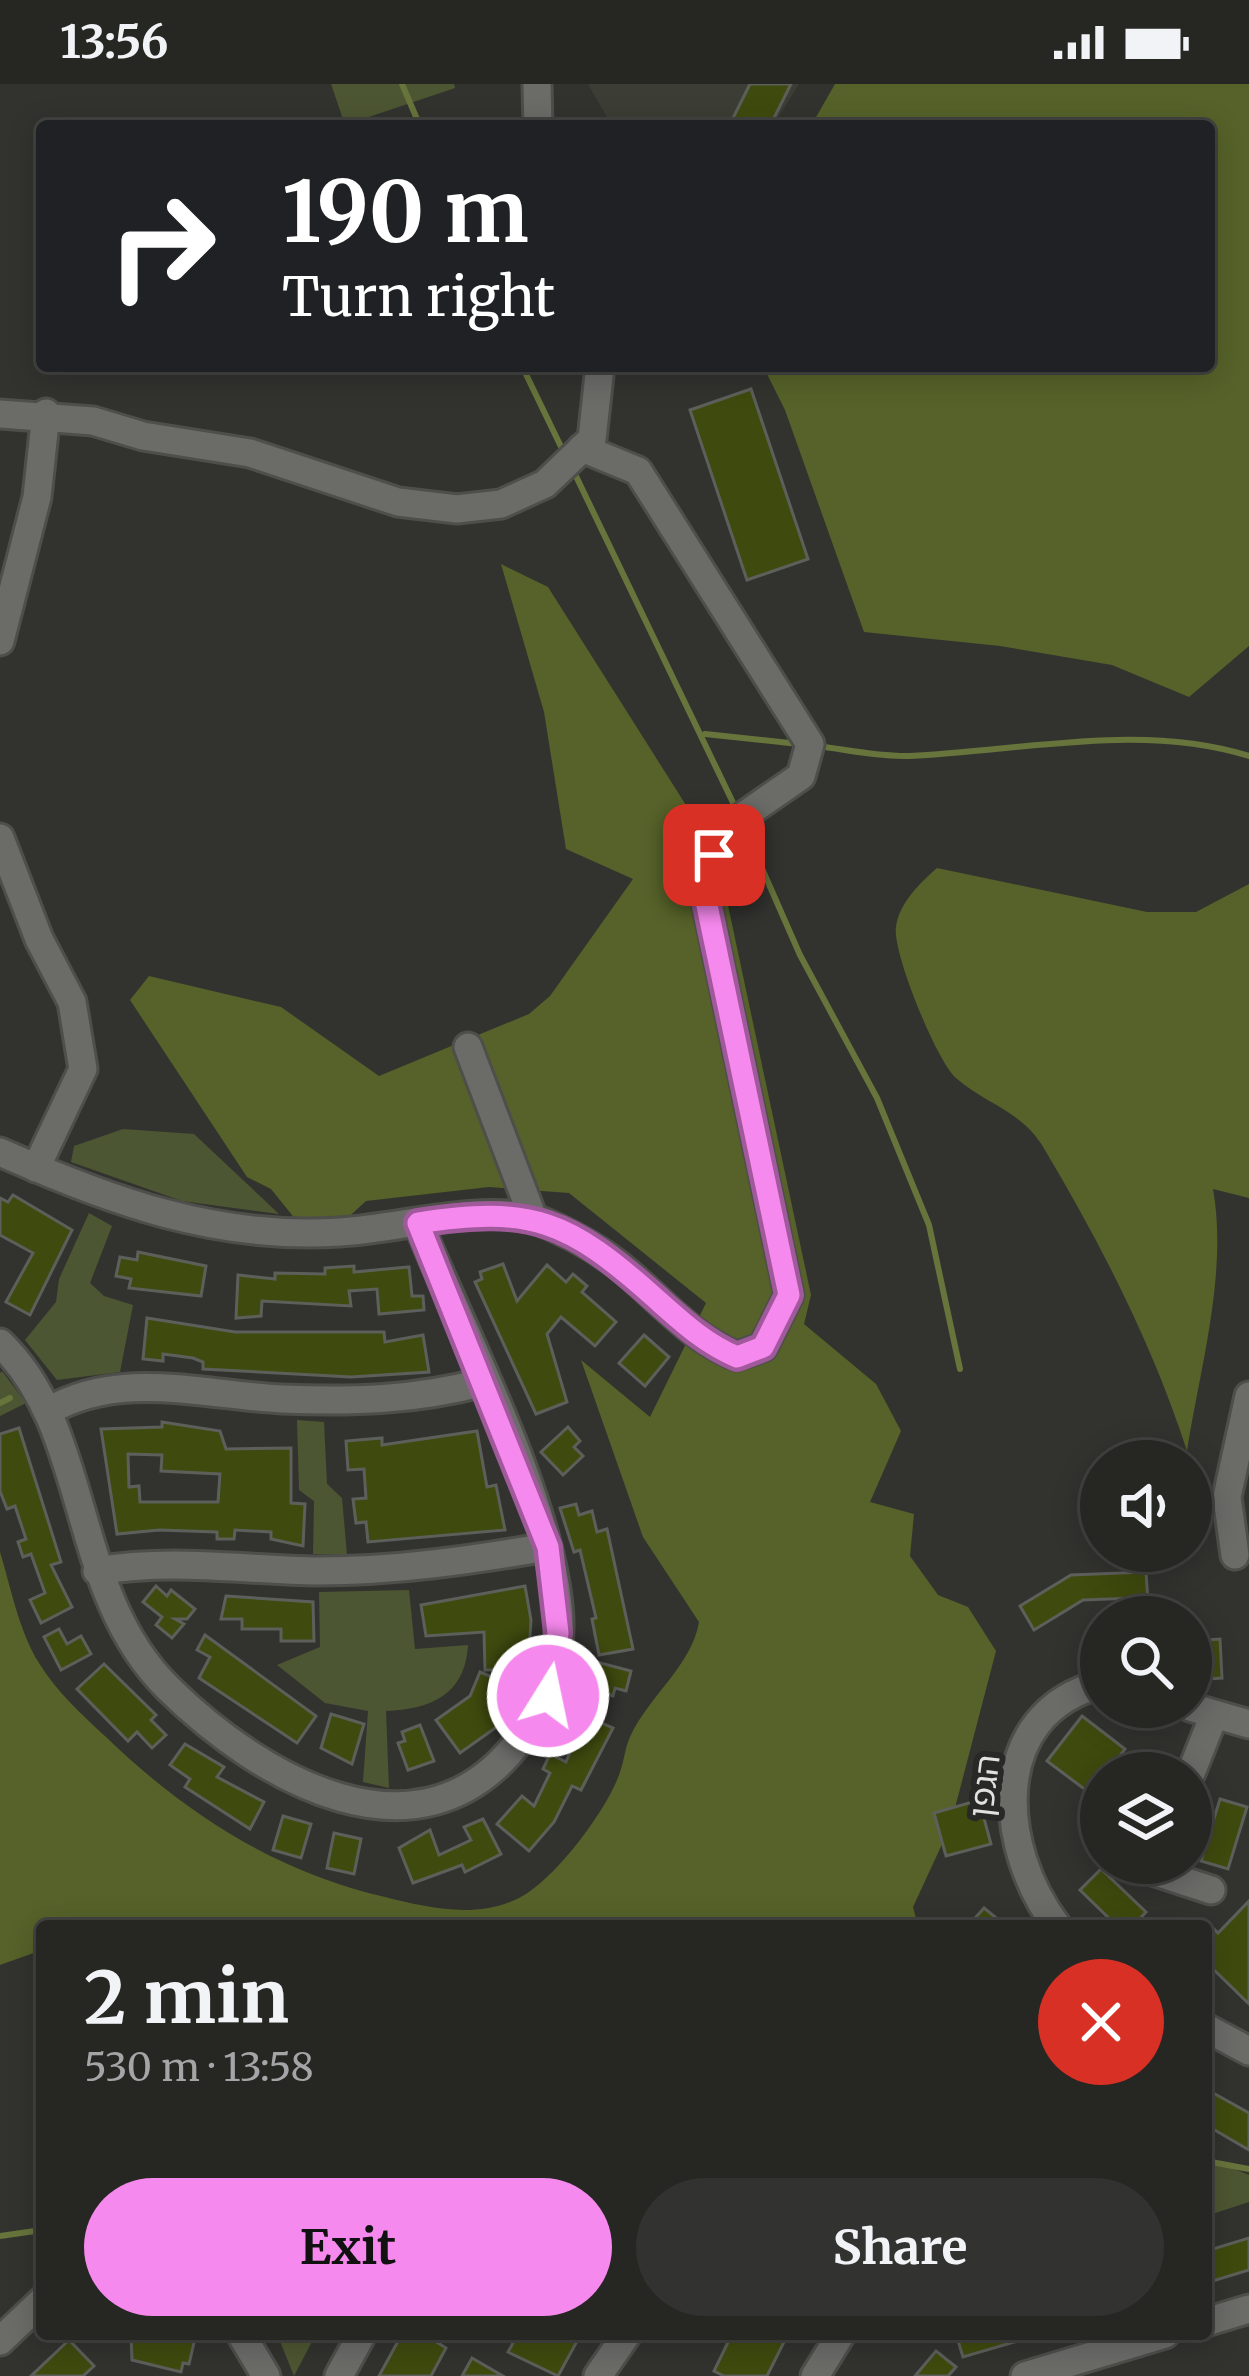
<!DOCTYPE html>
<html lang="en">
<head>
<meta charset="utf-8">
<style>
	:root { --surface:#262623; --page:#323230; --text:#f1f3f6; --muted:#a4a5a6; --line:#424341; --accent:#f689ed }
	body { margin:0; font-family:Merriweather,"Noto Sans Hebrew",serif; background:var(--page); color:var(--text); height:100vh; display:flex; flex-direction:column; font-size:45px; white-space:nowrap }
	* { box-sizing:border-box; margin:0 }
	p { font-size:39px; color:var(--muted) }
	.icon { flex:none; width:66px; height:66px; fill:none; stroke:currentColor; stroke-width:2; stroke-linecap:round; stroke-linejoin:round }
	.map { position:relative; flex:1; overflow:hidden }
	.panel { position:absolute; left:36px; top:1836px; width:1176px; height:420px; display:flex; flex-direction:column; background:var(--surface); border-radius:12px; box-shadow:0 6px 30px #0003,0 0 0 3px var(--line) }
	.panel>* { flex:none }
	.top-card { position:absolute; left:36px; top:36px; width:1179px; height:252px; border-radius:12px; box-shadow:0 6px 30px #0003,0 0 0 3px var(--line); background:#202124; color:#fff; overflow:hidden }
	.buttons { position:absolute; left:1080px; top:1356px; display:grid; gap:24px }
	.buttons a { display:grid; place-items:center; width:132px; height:132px; border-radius:50%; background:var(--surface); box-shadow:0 6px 30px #0003,0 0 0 3px var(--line); font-size:60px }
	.pin { position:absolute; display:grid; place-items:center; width:102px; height:102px; color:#fff; margin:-51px; border-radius:24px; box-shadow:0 6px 18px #0006 }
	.me { position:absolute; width:132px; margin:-66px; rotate:10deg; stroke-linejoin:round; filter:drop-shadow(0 0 9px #0008) }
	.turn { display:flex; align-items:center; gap:42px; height:252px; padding:0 48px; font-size:54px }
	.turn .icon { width:156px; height:156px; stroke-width:2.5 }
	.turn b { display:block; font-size:84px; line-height:102px }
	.round { display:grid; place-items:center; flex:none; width:126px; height:126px; border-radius:63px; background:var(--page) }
	.summary { display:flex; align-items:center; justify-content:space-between; height:204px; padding:0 48px }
	h1 { font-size:72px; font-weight:700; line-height:90px }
	.action { display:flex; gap:24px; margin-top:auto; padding:24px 48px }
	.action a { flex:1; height:138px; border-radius:72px; background:var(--accent); color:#111; font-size:48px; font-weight:700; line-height:138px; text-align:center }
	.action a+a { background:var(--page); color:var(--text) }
	.status { display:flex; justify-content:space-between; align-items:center; height:84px; padding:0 60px; background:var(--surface); direction:ltr }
	.status svg { height:33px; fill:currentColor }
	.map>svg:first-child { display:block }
	.built { fill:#3c3e35 }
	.green { fill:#4d5632 }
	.forest { fill:#566229 }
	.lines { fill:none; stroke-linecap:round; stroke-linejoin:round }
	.stream { stroke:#67743b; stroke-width:6 }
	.building { fill:#3f4a0e; stroke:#5d5f5a; stroke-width:3; fill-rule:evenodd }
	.minor-casing { stroke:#4e4e4b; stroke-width:33 }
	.minor { stroke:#6b6c68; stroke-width:27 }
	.route-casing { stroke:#a0599a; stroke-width:30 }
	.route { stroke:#f689ed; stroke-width:21 }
	.labels { text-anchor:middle; stroke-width:12; stroke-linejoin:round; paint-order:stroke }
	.street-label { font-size:33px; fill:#e1e1df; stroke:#282926 }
</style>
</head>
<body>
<div class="status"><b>13:56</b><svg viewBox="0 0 49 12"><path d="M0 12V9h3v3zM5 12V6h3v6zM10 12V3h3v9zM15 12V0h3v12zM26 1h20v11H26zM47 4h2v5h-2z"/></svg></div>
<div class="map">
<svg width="1249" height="2292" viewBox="0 0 1249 2292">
	<rect width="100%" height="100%" fill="#32332f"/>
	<!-- built -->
	<path class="built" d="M588,0H799L773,42H612Z"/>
	<!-- green -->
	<g class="green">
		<path d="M331,0H454L455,4L345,41Z"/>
		<path d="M123,1045L194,1050L279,1130L182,1117L71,1078L74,1062Z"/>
		<path d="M89,1129L112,1142L90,1199L104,1212L133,1221L120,1288L57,1296L25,1256L56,1218L59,1195Z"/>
		<path d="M2,1287L26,1319L0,1332V1289Z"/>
		<path d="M297,1336L324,1338L327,1400L342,1414L347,1471L313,1470L314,1417L299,1406Z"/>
		<path d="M409,1506L415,1565L468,1561C465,1611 431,1625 386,1627L389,1704L363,1698L368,1627L325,1619L277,1581L320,1563L319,1508Z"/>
		<path d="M1206,2073L1249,2091V2118L1206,2132Z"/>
		<path d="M277,2250H316L294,2292Z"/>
	</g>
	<!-- forest -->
	<g class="forest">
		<path d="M835,0H1249V562L1189,613L1112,581L1000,562L864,548L785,326L763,282H1209V42H811Z"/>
		<path d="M501,480L548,503L727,786L726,812L811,1211L804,1240L876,1300L901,1347L870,1418L914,1430L910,1472L938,1511L968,1523L996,1567L950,1743L913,1823L918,1842H42V1866L0,1881V1468C11,1504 19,1547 39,1579C56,1607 82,1631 106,1653C187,1731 275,1787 385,1813C429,1824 476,1835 519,1814C554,1797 608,1725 620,1688C624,1677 625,1664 630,1653C648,1613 692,1581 699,1538L643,1453L581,1276L650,1333L706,1219L569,1109L489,1103L366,1117L317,1162L271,1105L247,1093L130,916L149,892L281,923L379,992L529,930L550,912L633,795L566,765L544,628Z"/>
		<path d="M937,784L1147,828H1196L1249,800V1114L1213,1105C1228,1188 1200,1284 1187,1367C1153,1261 1099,1156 1042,1061C1021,1027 984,1019 956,994C937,978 892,868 896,843C899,819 920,799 937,784Z"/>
	</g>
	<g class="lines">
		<!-- stream -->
		<g class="stream">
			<path d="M402,0L420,42"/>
			<path d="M522,282L565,371"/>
			<path d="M574,388L737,727"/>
			<path d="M705,650L799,660"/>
			<path d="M818,662C848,666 880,673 910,672C1022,667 1141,638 1249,672"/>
			<path d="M742,739L800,871L877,1014L929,1141L960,1285"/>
			<path d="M0,1319L10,1314"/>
			<path d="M1206,2077L1249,2085"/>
			<path d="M0,2152L42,2146"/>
		</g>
	</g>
	<!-- building -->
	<g class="building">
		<path d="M750,0H791L770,42H729Z"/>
		<path d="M751,305L808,475L747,496L690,326Z"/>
		<path d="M13,1111L72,1146L30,1231L6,1218L33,1169L0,1151V1114L8,1118Z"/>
		<path d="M138,1168L206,1182L201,1212L129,1204L131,1195L116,1192L120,1173L137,1176Z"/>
		<path d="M503,1180L517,1217L547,1181L566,1198L573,1190L587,1202L582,1208L616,1238L595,1262L561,1233L547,1250L567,1318L536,1330L475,1198L482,1195L480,1188Z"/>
		<path d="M354,1182V1188L409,1183L412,1212H423L424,1226L379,1230L377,1205L349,1207L351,1222L262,1217L261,1232L236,1234L238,1191L275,1195V1189L325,1190V1184Z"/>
		<path d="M147,1234L235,1248H384L385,1258L423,1251L429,1288L351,1293L203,1285V1278L193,1274L163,1270V1277L143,1275Z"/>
		<path d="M644,1251L669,1273L645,1302L619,1279Z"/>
		<path d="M162,1338L220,1347L226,1365L291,1364V1419L305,1420L303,1462L271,1455V1448L235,1446L234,1455H217V1448L159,1446L117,1450L101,1345L162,1343ZM128,1370L162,1371L161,1387L220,1390L218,1418H140L139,1402L129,1403Z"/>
		<path d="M568,1343L580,1357L574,1363L583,1372L563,1391L541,1368Z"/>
		<path d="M19,1344L61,1478L51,1481L72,1523L41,1539L30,1516L45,1509L31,1470L23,1473L18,1458L26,1455L15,1422L7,1425L0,1407V1350Z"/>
		<path d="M477,1347L487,1403L496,1401L505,1446L368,1458L366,1438L356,1439L353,1415L366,1414L364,1385L348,1386L346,1357L382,1354V1361Z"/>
		<path d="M576,1420L579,1431L592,1427L597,1448L607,1445L633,1565L599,1571L592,1535L596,1534L580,1466L574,1468L560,1424Z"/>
		<path d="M1146,1488L1149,1533H1134L1133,1514L1083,1516L1034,1546L1020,1522L1071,1491Z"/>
		<path d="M156,1502L167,1512L171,1506L195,1525L187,1535H175L184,1540L172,1554L156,1541L162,1533L143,1518Z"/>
		<path d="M525,1502L531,1536L528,1585L485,1586L484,1548L426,1552L421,1521Z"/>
		<path d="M226,1512L313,1518L314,1557H281V1545H242V1535H221Z"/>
		<path d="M59,1545L67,1560L81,1552L91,1570L61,1586L44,1553Z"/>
		<path d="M205,1551L316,1632L297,1659L199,1594L210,1573L197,1566Z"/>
		<path d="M1220,1555L1222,1594L1191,1596V1557Z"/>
		<path d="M593,1577L631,1587L626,1607L615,1604L613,1612L607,1610L599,1638L613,1644L581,1706L572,1702L554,1738L529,1767L497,1740L522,1712L534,1722L550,1689L543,1685L550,1670L566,1678L593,1612L584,1610Z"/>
		<path d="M104,1580L156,1631L151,1636L166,1651L152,1664L137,1648L128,1657L77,1605Z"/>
		<path d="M480,1588L525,1607L505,1645L498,1642L460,1669L436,1636L470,1612Z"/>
		<path d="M331,1630L364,1640L352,1680L321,1664Z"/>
		<path d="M1082,1632L1125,1665L1107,1689H1101L1091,1710L1047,1677Z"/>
		<path d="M420,1641L434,1677L408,1686L398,1659L405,1657L402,1648Z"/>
		<path d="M185,1660L224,1683L217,1693L264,1718L250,1745L185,1703L190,1695L170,1681Z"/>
		<path d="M1220,1715L1247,1723L1228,1785L1201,1777Z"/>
		<path d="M979,1716L991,1760L946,1772L934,1729Z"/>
		<path d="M283,1732L311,1740L301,1774L273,1766Z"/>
		<path d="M483,1735L501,1770L465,1788L462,1781L413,1799L399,1764L430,1746L439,1771L471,1756L464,1743Z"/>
		<path d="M334,1749L361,1755L354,1790L327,1784Z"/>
		<path d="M1101,1785L1146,1828L1133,1842H1117L1080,1806Z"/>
		<path d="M1249,1817V1920L1206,1878V1837L1218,1849Z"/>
		<path d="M984,1824L1006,1842H968Z"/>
		<path d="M1206,2005L1249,2029V2066L1206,2041Z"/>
		<path d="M1249,2154V2186L1206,2199V2167Z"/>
		<path d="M131,2250H196L189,2280L183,2279L181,2288L132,2276Z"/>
		<path d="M402,2250H444L438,2259L446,2264L431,2292H379Z"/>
		<path d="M518,2250H581L558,2292L508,2268Z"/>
		<path d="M732,2250H788L767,2292H724L714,2287Z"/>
		<path d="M956,2250H1027L1028,2254L963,2273Z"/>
		<path d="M69,2256L94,2282L83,2292H31Z"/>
		<path d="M936,2267L956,2283L948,2292H915Z"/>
		<path d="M472,2274L503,2292H462Z"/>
	</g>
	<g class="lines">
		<!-- minor casing -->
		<g class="minor-casing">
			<g id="minor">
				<path d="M537,0L538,42"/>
				<path d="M0,330L93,337L143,352L250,369L398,418L457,425L501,420L545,400L592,355L600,282"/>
				<path d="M0,557L37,413L46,329"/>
				<path d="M0,754L39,855L72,918L83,985L36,1084"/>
				<path d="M468,963L533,1134C563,1146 591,1160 617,1180C657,1211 689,1254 737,1272L763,1263L789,1211L702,798L726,744L801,692L810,660L638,387L582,364"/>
				<path d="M0,1068C110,1117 217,1156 340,1148C403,1144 470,1122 533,1134"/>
				<path d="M0,1259C92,1347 69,1506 168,1604C259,1694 419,1788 519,1657C550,1618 563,1571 558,1521C546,1406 463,1249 418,1139"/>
				<path d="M48,1327C121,1285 202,1311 282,1315C352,1318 416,1316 484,1298"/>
				<path d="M1235,1471L1227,1413L1249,1312"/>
				<path d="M97,1487C172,1474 243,1486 318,1487C396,1487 471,1476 547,1463"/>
				<path d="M1190,1623L1249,1640"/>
				<path d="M1191,1689L1214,1631"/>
				<path d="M1156,1779L1153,1787L1211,1806"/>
				<path d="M1057,1842C998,1765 986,1630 1101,1600"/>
				<path d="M1206,1944L1249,1967"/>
				<path d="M1206,2238L1249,2225"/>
				<path d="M241,2250L266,2292"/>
				<path d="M0,2257L42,2217"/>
				<path d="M339,2292L362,2250"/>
				<path d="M598,2292L627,2250"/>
				<path d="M815,2292L841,2250"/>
				<path d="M1025,2292L1165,2250"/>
			</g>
		</g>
		<!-- minor -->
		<use href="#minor" class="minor"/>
	</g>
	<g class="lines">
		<!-- route casing -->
		<g class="route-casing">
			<path id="route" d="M548,1612L558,1549L548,1463L418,1139C532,1121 569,1137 654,1213C681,1237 704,1259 737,1273L763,1263L789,1211L702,798L714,771"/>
		</g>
		<!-- route -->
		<use href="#route" class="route"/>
	</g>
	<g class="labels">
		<!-- street labels -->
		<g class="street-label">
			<text transform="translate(984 1702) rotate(-83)" y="12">הגפן</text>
		</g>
	</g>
</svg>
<div class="buttons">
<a><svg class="icon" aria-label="sound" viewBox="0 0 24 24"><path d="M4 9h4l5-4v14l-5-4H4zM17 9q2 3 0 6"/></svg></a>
<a><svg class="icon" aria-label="search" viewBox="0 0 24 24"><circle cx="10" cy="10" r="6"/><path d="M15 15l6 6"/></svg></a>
<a><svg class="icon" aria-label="layers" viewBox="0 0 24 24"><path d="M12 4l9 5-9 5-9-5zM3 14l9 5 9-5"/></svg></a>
</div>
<div class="pin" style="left:714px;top:771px;background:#d93025"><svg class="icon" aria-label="arrive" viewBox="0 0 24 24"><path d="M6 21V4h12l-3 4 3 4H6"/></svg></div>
<svg class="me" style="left:548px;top:1612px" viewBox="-20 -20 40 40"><circle r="17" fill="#f689ed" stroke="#fff" stroke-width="3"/><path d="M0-11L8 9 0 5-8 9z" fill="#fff"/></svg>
<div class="top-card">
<div class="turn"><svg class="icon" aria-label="right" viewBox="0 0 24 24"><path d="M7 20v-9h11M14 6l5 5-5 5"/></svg><div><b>190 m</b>Turn right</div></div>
</div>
<section class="panel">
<div class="summary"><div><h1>2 min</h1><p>530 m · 13:58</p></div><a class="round" style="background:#d93025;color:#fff"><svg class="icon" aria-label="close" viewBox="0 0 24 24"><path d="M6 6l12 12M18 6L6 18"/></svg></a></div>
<div class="action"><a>Exit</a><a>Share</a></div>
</section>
</div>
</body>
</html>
